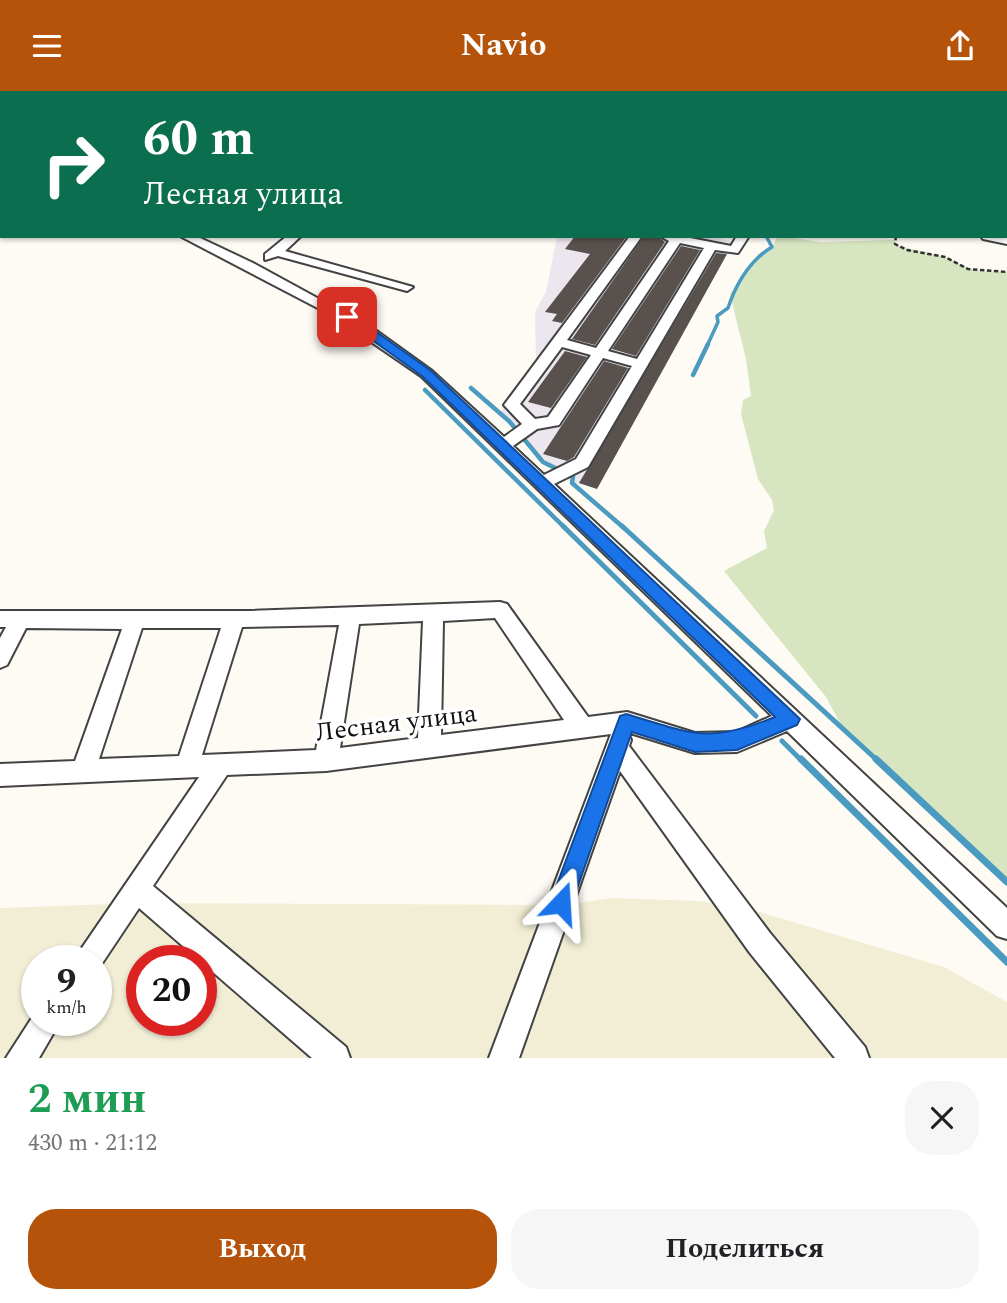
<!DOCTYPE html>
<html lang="ru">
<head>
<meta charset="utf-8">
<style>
	:root { --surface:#fff; --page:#f6f6f6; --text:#202124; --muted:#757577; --accent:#b45309 }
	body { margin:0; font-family:Spectral,serif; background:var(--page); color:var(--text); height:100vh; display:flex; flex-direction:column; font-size:26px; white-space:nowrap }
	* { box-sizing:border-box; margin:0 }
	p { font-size:23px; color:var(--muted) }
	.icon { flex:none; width:38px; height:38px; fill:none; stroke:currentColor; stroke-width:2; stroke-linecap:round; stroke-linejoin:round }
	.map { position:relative; height:967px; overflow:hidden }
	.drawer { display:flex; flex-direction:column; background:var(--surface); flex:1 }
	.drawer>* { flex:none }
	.guide { position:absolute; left:0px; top:0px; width:1008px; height:147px; box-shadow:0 2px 5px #0004; background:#0b6e4f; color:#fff; overflow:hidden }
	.speed { position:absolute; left:21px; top:854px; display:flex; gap:14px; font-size:35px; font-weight:700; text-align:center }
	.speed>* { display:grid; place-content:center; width:91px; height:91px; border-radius:50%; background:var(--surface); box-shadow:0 2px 5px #0004; line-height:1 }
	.speed small { font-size:18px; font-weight:400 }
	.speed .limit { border:10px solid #d22; background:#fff; color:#111 }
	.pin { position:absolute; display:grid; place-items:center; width:60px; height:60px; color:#fff; margin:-30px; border-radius:14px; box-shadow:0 4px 10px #0006 }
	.me { position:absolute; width:77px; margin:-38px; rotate:20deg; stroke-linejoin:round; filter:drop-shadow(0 0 5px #0008) }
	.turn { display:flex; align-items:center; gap:24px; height:147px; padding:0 28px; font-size:32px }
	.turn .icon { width:91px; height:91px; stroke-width:2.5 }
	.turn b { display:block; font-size:49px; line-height:60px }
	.round { display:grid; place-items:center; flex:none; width:74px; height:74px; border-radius:28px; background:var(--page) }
	.head { display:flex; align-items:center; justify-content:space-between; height:119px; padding:0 28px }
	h1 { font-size:42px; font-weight:700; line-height:52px; color:#1e9e55 }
	.action { display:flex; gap:14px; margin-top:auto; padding:14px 28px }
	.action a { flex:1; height:80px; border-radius:28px; background:var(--accent); color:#fff; font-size:28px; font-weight:700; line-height:80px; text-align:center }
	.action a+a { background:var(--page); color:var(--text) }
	header { display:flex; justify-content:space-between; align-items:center; height:91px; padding:0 28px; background:var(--accent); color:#fff; font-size:32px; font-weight:700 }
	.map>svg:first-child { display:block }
	.industrial { fill:#ece6ee }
	.farmland { fill:#f2eed6; fill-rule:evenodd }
	.green { fill:#d7e6c0 }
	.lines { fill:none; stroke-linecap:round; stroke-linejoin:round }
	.stream-far3 { stroke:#4b9bc1; stroke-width:3.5 }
	.stream-far2 { stroke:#4b9bc1; stroke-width:4.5 }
	.stream-far1 { stroke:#4b9bc1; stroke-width:5 }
	.stream { stroke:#4b9bc1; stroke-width:7 }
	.building { fill:#58514d }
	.minor-casing { stroke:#434343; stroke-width:4 }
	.path { stroke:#323232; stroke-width:2.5; stroke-dasharray:4.5 2.5; stroke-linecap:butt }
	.minor { fill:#fff; fill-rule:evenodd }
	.route { fill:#1a73e8; stroke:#114b97; stroke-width:2 }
	.labels { text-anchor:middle; stroke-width:7; stroke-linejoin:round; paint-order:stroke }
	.street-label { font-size:26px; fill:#101010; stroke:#fff }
</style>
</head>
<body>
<header><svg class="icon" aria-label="menu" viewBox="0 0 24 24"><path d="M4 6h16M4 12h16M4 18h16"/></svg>Navio<svg class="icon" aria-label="share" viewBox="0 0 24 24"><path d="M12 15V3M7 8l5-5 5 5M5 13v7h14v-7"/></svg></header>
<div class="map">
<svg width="1007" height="967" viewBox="0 0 1007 967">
	<rect width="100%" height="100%" fill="#fefbf5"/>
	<!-- industrial -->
	<path class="industrial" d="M557,145H707L734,151L597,398L569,390L535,360L501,320L536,272L535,221L546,201Z"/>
	<!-- farmland -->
	<path class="farmland" d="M610,807L698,810L753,819L944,876L1007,911V967H0V817L139,812L568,814ZM37,870H96V929H37ZM142,870H201V929H142Z"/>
	<!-- green -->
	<path class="green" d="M778,145L821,151L894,149L899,155L945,166L976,180L1007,181V791L842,636L826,606L724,480L767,457L764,440L774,419L772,409L758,388L741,323L743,309L751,305L746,268L730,203L758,163L772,156Z"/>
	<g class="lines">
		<!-- stream-far3 -->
		<path class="stream-far3" d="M707,255L718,231L717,225L728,217C736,193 749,170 772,156L766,145"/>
		<!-- stream-far2 -->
		<g class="stream-far2">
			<path d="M693,284L708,253"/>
			<path d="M471,297L509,330L543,371L573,386L572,392L624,437"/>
			<path d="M425,299L565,437"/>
		</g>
		<!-- stream-far1 -->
		<g class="stream-far1">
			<path d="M563,435L756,625"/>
			<path d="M622,435L878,670"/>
			<path d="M782,650L802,670"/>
		</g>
		<!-- stream -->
		<g class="stream">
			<path d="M801,668L1007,871"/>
			<path d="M876,668L1007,791"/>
		</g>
	</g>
	<!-- building -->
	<g class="building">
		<path d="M575,145H627L562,232L552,230L557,223L545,221L590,163L565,158Z"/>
		<path d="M644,145H657L665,151L595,254L572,248Z"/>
		<path d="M681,155L700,159L636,265L612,258Z"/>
		<path d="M716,162L727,163L597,398L579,392Z"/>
		<path d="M565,260L587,266L551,317L528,311Z"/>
		<path d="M604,270L628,277L574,366L567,370L543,363Z"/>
	</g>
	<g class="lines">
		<!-- minor casing -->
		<g class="minor-casing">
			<g id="minor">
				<path d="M298,0H308L297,2Z"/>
				<path d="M470,0H487L488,2H471Z"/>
				<path d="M747,0H765L766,2H748Z"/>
				<path d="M824,0H832L823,2Z"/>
				<rect x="1006" y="35" width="1" height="6"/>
				<rect x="0" y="55" width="2" height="7"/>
				<rect x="1006" y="82" width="1" height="6"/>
				<path d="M180,145H196L253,172L374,238L431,279L504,346L522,333L504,314L630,145H642L567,249L596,257L669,150L660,145H680L731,155L737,145H749L738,162L715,159L588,376L554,393L1007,817V848L997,845L787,640L737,661L695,662L627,641L631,649L629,655L770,842L865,956L869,967H835L750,862L620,680L519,967H489L611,643L326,680L227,684L153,795L346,956L350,967H312L139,817L97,880L96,870H73L199,686L0,695V673L75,670L122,538L26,537L7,574L0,577V547L6,536H0V520H250L500,511L507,513L588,626L627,621L695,642L736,641L772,625L421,285L335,226ZM680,152L704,157L637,268L608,260ZM562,256L591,264L548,326L535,328L520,313ZM603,267L632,275L576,368L544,384L513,355L537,338L559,334ZM495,527L564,629L441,644L443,530ZM423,530L418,647L340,657L359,533ZM339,534L316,659L202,664L242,536ZM142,537H221L179,665L99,668Z"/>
				<path d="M287,145H301L285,160L413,196L407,200L278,165L265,169V163Z"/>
				<path d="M981,145H1007V153L983,148Z"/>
				<path d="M37,919V929H61L39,967H6Z"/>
			</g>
		</g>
		<!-- path -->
		<path class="path" d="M896,145L895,153L907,159L945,166L968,178L1007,181"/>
		<!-- minor -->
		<use href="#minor" class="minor"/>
	</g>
	<!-- route -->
	<path class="route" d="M343,223H351L430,279L800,628L797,634L737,659L695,661L632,641L572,812L569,820L561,823L553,820L550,812L620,625L626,623C693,643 708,653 775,626L422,285L343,228Z"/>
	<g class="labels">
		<!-- street labels -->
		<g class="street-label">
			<text transform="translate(396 631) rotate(-7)" y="9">Лесная улица</text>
		</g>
	</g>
</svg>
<div class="speed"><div>9<small>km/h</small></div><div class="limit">20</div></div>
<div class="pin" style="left:347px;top:226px;background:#d93025"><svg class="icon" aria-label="arrive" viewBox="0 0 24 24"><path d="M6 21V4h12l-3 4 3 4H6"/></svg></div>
<svg class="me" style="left:561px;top:812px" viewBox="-20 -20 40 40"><path d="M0-17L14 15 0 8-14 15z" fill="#1a73e8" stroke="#fff" stroke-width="4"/></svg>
<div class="guide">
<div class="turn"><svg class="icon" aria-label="right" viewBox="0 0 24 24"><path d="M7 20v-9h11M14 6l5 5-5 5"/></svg><div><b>60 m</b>Лесная улица</div></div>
</div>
</div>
<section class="drawer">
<div class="head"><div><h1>2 мин</h1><p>430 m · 21:12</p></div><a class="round"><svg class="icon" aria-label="close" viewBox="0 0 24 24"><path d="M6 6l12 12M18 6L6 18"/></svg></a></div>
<div class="action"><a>Выход</a><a>Поделиться</a></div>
</section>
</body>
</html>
